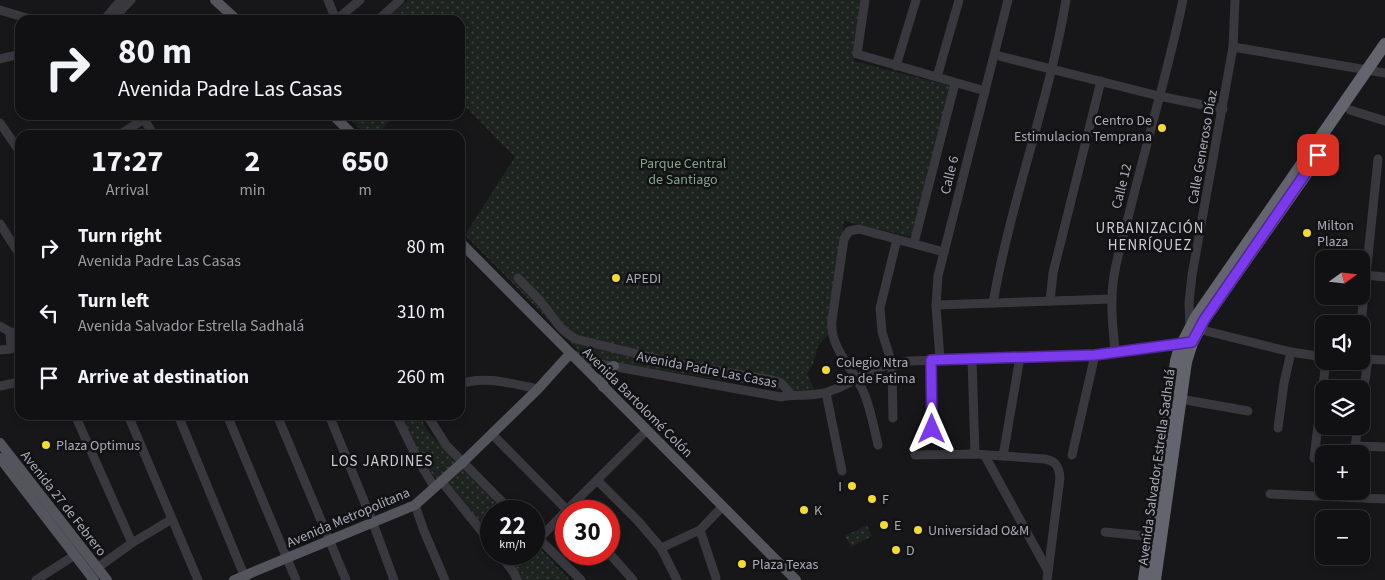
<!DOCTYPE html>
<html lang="en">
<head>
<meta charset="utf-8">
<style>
	:root { --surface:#111113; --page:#1a1a1c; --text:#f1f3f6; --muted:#9c9da0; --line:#303133 }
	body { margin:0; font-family:"Source Sans 3",sans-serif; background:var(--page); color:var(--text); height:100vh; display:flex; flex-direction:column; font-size:19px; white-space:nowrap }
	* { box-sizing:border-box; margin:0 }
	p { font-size:16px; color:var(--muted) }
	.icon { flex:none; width:28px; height:28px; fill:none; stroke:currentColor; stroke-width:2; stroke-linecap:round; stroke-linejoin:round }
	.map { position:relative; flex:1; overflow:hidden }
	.drawer { position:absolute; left:15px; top:130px; width:450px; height:290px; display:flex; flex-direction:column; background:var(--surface); border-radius:15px; box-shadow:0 2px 8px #0003,0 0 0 1px var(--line) }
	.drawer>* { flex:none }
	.top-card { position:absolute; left:15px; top:15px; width:450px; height:105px; border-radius:15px; box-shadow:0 2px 8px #0003,0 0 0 1px var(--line); background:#111113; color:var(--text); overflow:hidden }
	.needle { width:32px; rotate:75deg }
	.fabs { position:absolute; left:1315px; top:250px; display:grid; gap:10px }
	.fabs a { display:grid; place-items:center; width:55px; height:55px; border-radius:10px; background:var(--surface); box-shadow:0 2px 8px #0003,0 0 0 1px var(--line); font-size:25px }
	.speed { position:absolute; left:480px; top:500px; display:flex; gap:10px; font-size:25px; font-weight:700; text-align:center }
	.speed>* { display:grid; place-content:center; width:65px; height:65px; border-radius:50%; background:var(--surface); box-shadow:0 2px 8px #0003,0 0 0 1px var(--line); line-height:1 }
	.speed small { font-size:12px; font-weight:400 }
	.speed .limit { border:8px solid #d22; background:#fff; color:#111 }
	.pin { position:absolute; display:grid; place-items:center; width:42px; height:42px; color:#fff; margin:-21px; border-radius:10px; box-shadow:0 2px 8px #0006 }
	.me { position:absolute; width:55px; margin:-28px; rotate:0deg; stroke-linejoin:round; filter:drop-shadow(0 0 4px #0008) }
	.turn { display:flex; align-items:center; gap:18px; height:105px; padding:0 20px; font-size:22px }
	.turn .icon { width:65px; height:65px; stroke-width:2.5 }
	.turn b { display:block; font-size:35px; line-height:42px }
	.eta { display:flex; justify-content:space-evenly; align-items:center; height:85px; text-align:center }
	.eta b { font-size:30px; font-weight:700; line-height:35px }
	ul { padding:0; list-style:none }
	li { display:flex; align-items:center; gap:15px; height:65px; padding:0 20px }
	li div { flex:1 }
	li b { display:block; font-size:19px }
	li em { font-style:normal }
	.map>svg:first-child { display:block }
	.park { fill:url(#park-dots) }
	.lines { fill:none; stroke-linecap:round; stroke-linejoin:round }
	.minor { stroke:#38383e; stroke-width:9 }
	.major { stroke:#54545d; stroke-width:10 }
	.highway { stroke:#64646f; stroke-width:12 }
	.route-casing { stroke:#51269a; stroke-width:12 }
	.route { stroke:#7c3aed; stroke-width:9 }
	.poi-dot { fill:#f4da34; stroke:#121214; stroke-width:2 }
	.labels { text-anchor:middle; stroke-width:5; stroke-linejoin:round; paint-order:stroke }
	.poi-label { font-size:14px; fill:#a9abb9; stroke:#121214; text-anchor:start }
	.street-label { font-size:14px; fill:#a9abb9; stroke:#121214 }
	.park-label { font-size:14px; fill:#80a489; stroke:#121214 }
	.neighbourhood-label { font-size:15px; letter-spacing:1px; fill:#cacbd5; stroke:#121214 }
</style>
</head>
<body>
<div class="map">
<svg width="1385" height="580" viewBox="0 0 1385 580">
	<defs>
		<pattern id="park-dots" width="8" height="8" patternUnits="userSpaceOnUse" patternTransform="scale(1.25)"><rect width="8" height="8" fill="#1d241f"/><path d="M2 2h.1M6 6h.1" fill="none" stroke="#3b413d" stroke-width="1.8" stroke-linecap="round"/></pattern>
	</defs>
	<rect width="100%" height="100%" fill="#171719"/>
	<!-- park -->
	<g class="park">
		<path d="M408,0H862L854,61L950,86L912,237L844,221L829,334L818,346L813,364L807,374L815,391L785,390L586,358L465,235L515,157L460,101V20H385Z"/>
		<path d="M346,115H396L376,135H366Z"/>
		<path d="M395,415H419L429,433L504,511H491V543L427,468Z"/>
		<path d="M867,525L872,536L851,547L845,536Z"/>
		<path d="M534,542L570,580H515L500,554H534Z"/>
	</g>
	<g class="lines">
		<!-- minor -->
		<g class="minor">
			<path d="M328,0L336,20"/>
			<path d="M865,0L857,54L985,91"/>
			<path d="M1235,0L1233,47L1192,275L1189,303L1190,327L1291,352L1324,357"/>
			<path d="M0,10L33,20"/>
			<path d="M104,20L121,0"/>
			<path d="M112,20L131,0"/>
			<path d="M336,20L360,0"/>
			<path d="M378,20L400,0"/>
			<path d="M1233,47L1385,73"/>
			<path d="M995,55L1159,96L1223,109"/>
			<path d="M0,59L20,54"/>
			<path d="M896,66L916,0"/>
			<path d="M937,77L959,0"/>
			<path d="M1350,110L1385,121"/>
			<path d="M141,115L154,135"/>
			<path d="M0,123L20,152"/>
			<path d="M119,135L144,119"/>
			<path d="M233,135H238"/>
			<path d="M0,224L20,255"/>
			<path d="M914,243L955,83"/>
			<path d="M1365,275L1385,277"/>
			<path d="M518,278C528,289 540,299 548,311C557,323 562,332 576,339L679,364L772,380L781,383L792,395"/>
			<path d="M1050,301L1053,273L1101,81"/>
			<path d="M993,303C1011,200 1049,102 1066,0"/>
			<path d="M936,305L1112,299"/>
			<path d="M1361,324L1378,159"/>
			<path d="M0,326L10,332L20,333"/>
			<path d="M0,350L11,349L10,332"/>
			<path d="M1115,353C1114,335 1111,317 1112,299C1112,270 1123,239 1130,210C1147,140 1168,71 1183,0"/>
			<path d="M574,355L595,363L781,397C796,394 811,397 827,392C846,387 861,375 879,368C889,364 899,363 909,361L1095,355L1185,344"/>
			<path d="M972,359L975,454"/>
			<path d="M1361,359L1385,360"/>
			<path d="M931,360L932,429"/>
			<path d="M940,360L936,305L938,276L1008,0"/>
			<path d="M460,384C484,375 513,384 538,389"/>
			<path d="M0,386L20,382"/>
			<path d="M826,393L842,471"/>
			<path d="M1180,399L1248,411"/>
			<path d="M1361,408L1368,360"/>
			<path d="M75,415L132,543"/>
			<path d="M128,415L198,580"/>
			<path d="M178,415L246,580"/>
			<path d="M227,415L296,580"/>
			<path d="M277,415L346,580"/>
			<path d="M329,415L373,523L394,580"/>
			<path d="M396,415L419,462L435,488"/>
			<path d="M427,415L446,445L511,511"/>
			<path d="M893,418L892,364L882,332L880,308L897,239"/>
			<path d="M1278,428L1284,383L1291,352"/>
			<path d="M492,434L568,511"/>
			<path d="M878,445C874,428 871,410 864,393C854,369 829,348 832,320L844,239L849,231L859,229L944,252"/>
			<path d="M1355,446L1385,447"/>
			<path d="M1354,454L1358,426"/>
			<path d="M915,455L975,454L1045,459C1056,461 1059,467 1060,478L1047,580"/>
			<path d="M1072,455L1095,355"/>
			<path d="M985,456L1048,571"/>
			<path d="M1003,456L1020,357"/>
			<path d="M1314,458L1326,361"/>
			<path d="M597,480L638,521L661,548L677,580"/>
			<path d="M442,482L491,543"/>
			<path d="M1270,494L1385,499"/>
			<path d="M415,505L424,531L445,580"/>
			<path d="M566,511L647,430"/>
			<path d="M700,530L716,578"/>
			<path d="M1105,532L1154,537"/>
			<path d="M534,534L581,580"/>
			<path d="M539,539L566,511"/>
			<path d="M661,548L700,530L723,506"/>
			<path d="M609,553L633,580"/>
			<path d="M500,554L514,573L517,580"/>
			<path d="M97,568L132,543L172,519"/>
			<path d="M36,580L75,555"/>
		</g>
		<!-- major -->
		<g class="major">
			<path d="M215,0L237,20"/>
			<path d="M333,115L353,135"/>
			<path d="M460,242L796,580"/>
			<path d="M603,387C603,376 604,370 614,366"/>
			<path d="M0,443L107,580"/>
			<path d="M0,458L94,580"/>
			<path d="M234,580L415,505L463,462L538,389L566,358L571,355"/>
		</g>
		<!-- highway -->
		<g class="highway">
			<path d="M1144,580L1176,361L1179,350L1196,317L1385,44"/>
			<path d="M1155,580L1186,362L1192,343L1204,320L1322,151"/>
		</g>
	</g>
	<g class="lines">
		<!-- route casing -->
		<g class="route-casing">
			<path id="route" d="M932,429L931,360L1095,355L1192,342L1204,320L1318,155"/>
		</g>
		<!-- route -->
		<use href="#route" class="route"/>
	</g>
	<!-- markers -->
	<g class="poi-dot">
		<circle cx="1162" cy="128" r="5"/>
		<circle cx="1307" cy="233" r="5"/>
		<circle cx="616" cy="278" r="5"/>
		<circle cx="826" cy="370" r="5"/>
		<circle cx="46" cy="445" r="5"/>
		<circle cx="852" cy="486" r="5"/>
		<circle cx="872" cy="499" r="5"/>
		<circle cx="804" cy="510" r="5"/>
		<circle cx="884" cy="525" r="5"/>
		<circle cx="918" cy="530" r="5"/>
		<circle cx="896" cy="550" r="5"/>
		<circle cx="742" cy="564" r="5"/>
	</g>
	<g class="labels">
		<!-- poi labels -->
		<g class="poi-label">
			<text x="1152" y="125" text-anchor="end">Centro De<tspan x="1152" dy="16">Estimulacion Temprana</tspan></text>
			<text x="1317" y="230">Milton<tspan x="1317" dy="16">Plaza</tspan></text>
			<text x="626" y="283">APEDI</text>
			<text x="836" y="367">Colegio Ntra<tspan x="836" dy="16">Sra de Fatima</tspan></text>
			<text x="56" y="450">Plaza Optimus</text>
			<text x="842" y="491" text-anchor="end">I</text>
			<text x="882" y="504">F</text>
			<text x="814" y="515">K</text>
			<text x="894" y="530">E</text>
			<text x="928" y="535">Universidad O&amp;M</text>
			<text x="906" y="555">D</text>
			<text x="752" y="569">Plaza Texas</text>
		</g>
		<!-- street labels -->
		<g class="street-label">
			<text transform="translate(1202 147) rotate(-80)" y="5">Calle Generoso Díaz</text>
			<text transform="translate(949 175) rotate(-76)" y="5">Calle 6</text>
			<text transform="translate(1121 186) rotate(-76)" y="5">Calle 12</text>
			<text transform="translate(707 369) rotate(11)" y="5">Avenida Padre Las Casas</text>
			<text transform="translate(638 402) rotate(45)" y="5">Avenida Bartolomé Colón</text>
			<text transform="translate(1156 467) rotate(-82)" y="5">Avenida Salvador Estrella Sadhalá</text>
			<text transform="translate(64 503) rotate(52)" y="5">Avenida 27 de Febrero</text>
			<text transform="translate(348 517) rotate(-23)" y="5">Avenida Metropolitana</text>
		</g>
		<!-- park labels -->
		<g class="park-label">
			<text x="683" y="168">Parque Central<tspan x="683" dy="16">de Santiago</tspan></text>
		</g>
		<!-- neighbourhood labels -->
		<g class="neighbourhood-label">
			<text x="1150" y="233">URBANIZACIÓN<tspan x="1150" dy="17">HENRÍQUEZ</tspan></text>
			<text x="382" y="466">LOS JARDINES</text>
		</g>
	</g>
</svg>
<div class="fabs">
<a><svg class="needle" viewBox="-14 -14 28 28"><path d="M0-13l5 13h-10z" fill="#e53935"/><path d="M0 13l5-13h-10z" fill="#9c9da0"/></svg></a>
<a><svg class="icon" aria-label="sound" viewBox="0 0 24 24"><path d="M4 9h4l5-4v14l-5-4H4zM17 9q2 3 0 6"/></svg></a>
<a><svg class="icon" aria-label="layers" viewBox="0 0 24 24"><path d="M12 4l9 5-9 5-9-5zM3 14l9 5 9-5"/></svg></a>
<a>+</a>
<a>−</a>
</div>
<div class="speed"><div>22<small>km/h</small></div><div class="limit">30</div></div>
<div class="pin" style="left:1318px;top:155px;background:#d93025"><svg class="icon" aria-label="arrive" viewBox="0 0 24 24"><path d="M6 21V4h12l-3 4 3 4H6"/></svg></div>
<svg class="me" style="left:932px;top:429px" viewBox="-20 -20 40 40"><path d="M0-17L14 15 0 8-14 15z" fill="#7c3aed" stroke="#fff" stroke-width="4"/></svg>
<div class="top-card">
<div class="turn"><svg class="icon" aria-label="right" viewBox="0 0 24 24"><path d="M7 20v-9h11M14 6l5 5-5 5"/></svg><div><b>80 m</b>Avenida Padre Las Casas</div></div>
</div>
<section class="drawer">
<div class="eta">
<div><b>17:27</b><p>Arrival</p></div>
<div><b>2</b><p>min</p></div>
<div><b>650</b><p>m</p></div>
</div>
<ul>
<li><svg class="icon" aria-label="right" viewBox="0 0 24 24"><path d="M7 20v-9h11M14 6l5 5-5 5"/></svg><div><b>Turn right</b><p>Avenida Padre Las Casas</p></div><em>80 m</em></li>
<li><svg class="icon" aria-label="left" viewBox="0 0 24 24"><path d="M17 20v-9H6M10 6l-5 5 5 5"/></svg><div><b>Turn left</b><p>Avenida Salvador Estrella Sadhalá</p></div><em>310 m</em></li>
<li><svg class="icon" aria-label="arrive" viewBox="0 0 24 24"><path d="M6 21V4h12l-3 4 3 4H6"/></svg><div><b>Arrive at destination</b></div><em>260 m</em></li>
</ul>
</section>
</div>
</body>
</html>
